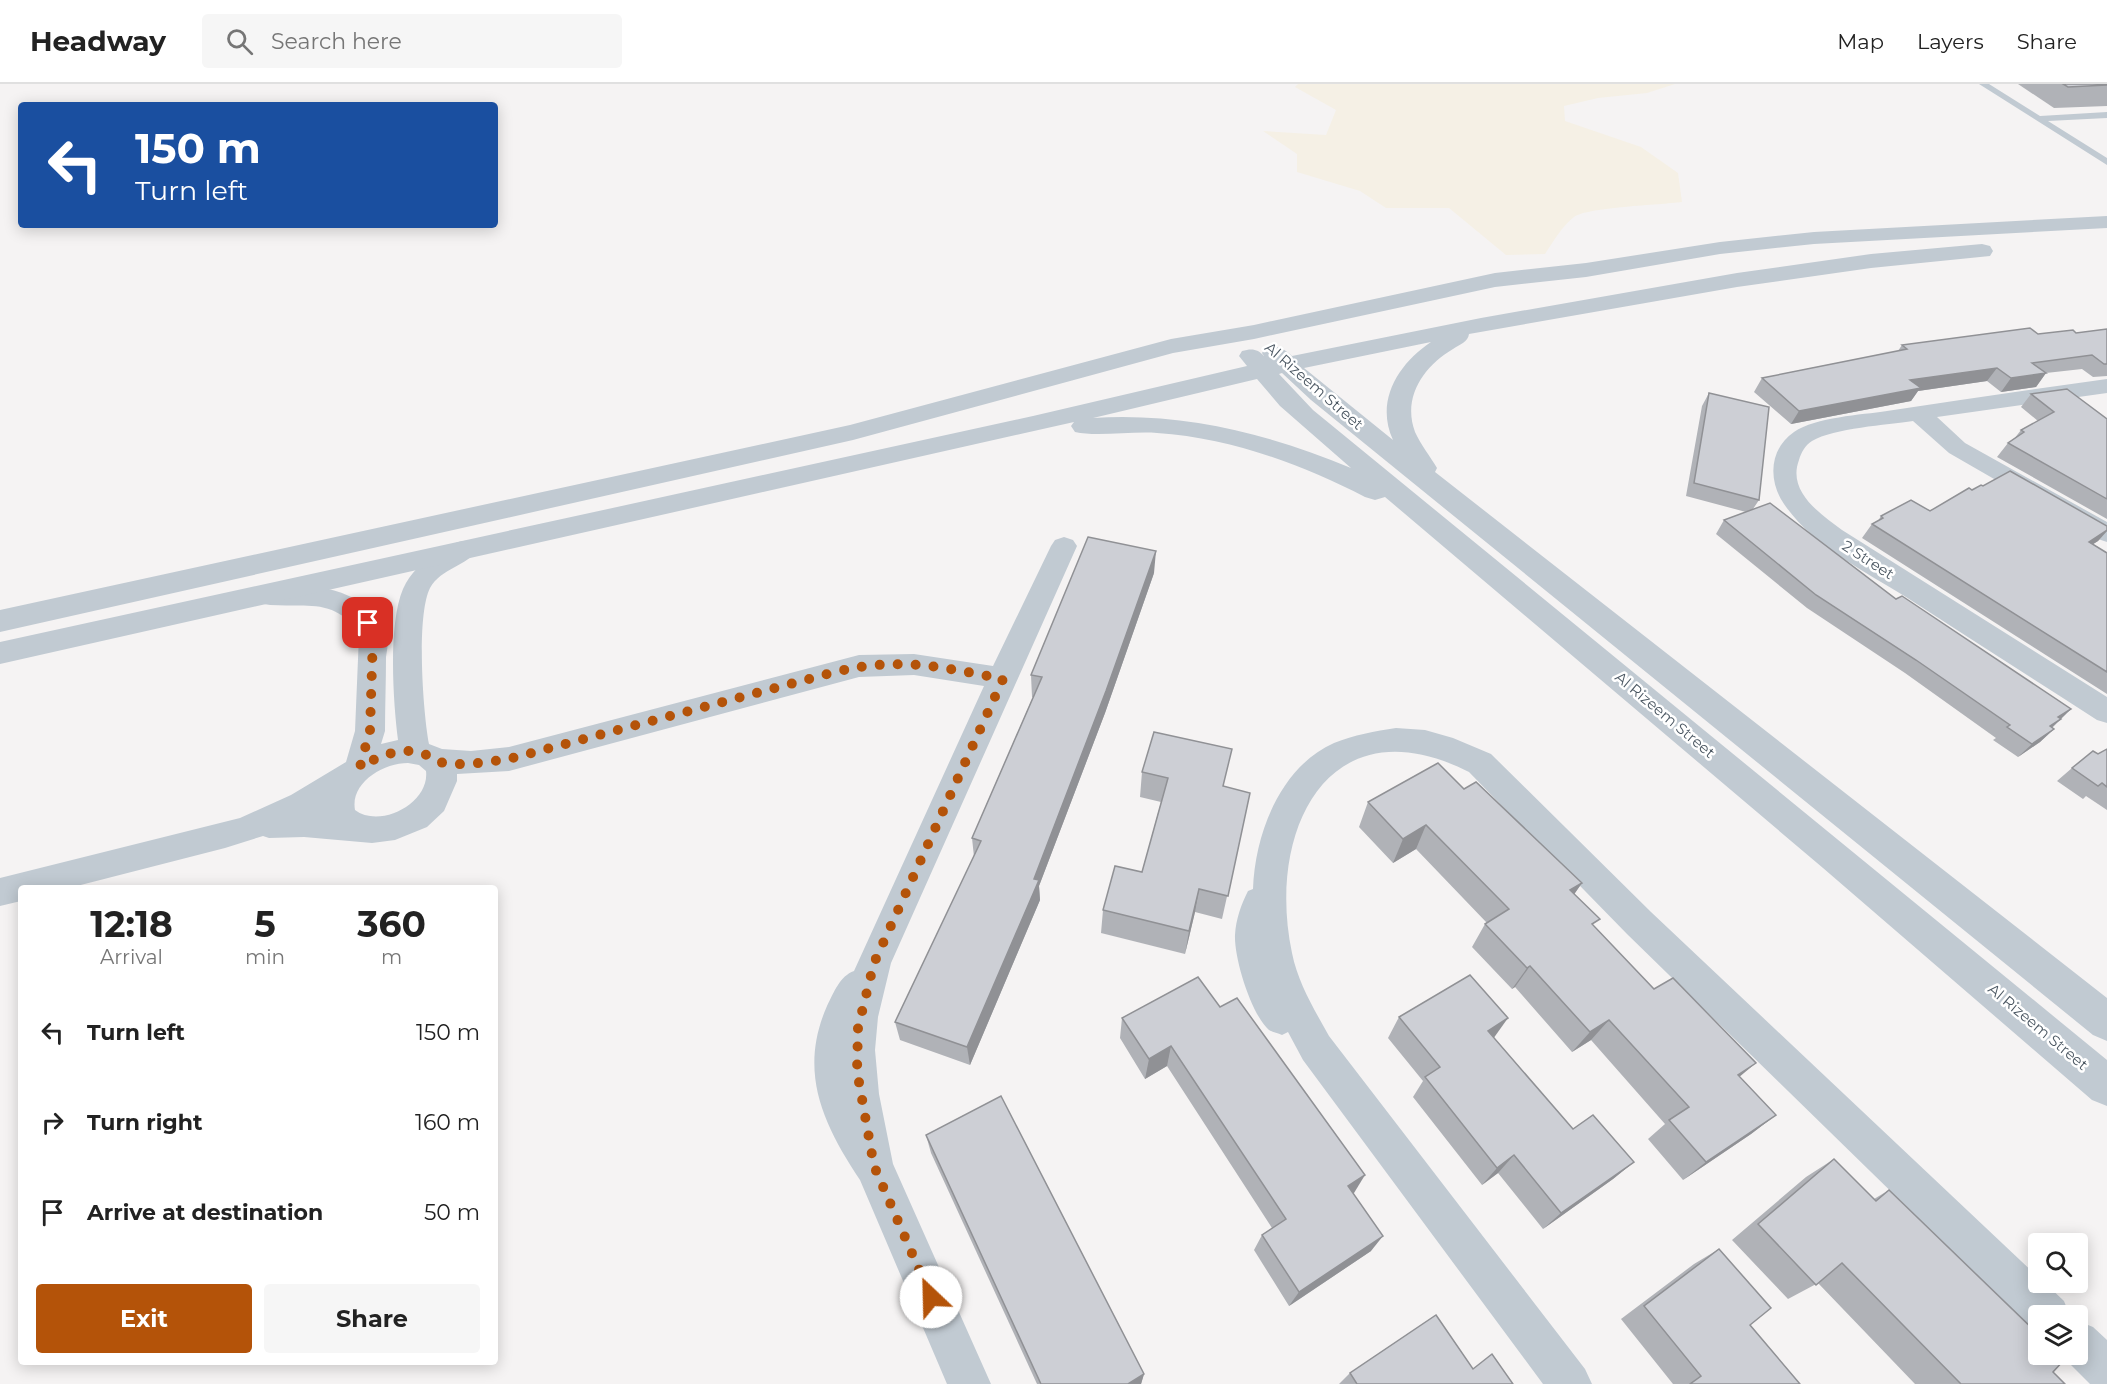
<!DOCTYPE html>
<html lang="en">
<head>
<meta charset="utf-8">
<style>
	:root { --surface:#fff; --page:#f6f6f6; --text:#222; --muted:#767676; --line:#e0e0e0; --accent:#b45309 }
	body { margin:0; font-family:Montserrat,sans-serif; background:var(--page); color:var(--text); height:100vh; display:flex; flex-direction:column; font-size:22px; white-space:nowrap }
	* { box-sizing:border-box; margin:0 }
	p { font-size:20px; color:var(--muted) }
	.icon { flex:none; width:33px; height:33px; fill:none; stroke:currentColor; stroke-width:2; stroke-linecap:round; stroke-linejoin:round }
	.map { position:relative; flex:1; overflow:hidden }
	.drawer { position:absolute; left:18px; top:801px; width:480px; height:480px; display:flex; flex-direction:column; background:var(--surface); border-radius:6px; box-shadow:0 3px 15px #0003 }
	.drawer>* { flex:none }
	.top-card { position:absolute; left:18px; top:18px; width:480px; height:126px; border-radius:6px; box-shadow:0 3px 15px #0003; background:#1a4fa0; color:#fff; overflow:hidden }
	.tools { position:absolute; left:2028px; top:1149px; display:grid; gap:12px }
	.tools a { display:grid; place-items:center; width:60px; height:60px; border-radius:6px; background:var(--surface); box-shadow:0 3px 15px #0003; font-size:30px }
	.pin { position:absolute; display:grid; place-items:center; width:51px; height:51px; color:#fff; margin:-26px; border-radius:12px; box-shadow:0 3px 9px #0006 }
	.me { position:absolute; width:66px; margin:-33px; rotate:336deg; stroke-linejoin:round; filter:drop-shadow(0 0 4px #0008) }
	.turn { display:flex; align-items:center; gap:21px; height:126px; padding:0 18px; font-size:27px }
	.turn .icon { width:78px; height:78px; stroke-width:2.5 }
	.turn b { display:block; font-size:42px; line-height:51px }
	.eta { display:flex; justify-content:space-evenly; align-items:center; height:102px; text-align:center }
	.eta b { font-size:36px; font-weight:700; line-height:42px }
	.action { display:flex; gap:12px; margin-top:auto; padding:12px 18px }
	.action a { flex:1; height:69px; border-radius:6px; background:var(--accent); color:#fff; font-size:24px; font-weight:700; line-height:69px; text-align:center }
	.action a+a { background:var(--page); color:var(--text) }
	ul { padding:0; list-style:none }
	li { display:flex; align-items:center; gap:18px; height:90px; padding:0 18px }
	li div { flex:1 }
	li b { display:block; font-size:22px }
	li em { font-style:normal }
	header { display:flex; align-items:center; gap:36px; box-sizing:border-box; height:84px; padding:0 30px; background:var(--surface); border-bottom:2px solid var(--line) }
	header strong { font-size:28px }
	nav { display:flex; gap:33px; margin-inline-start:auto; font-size:21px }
	.search { width:420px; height:54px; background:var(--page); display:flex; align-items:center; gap:15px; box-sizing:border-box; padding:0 21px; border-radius:6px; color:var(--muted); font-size:22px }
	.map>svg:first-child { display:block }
	.sand { fill:#f5f0e5 }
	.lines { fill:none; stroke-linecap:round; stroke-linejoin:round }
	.service { fill:#c1cad2; fill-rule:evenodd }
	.minor { fill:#c1cad2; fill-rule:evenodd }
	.tertiary { fill:#c1cad2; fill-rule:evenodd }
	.wall { fill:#b0b2b7 }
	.shaded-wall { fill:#909195 }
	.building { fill:#cdcfd5; stroke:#909195; stroke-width:1.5 }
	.route { stroke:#b45309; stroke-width:10; stroke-dasharray:0 18 }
	.labels { text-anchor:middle; stroke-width:5; stroke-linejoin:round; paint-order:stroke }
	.street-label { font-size:15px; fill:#4a5661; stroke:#fff }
</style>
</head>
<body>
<header>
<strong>Headway</strong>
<div class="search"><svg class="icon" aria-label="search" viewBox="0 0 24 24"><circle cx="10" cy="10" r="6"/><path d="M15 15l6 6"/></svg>Search here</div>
<nav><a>Map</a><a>Layers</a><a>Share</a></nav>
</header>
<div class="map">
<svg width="2107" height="1300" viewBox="0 0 2107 1300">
	<rect width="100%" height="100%" fill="#f5f3f3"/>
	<!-- sand -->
	<path class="sand" d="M1298,0H1675L1647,9L1598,14L1564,22L1565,37L1641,63L1678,89L1682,118C1660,121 1588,123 1574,133C1562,142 1553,158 1545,170L1506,171L1449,124H1386L1360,107L1297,88V70L1263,47L1326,51L1336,26L1295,3Z"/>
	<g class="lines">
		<!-- service -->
		<path class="service" d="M1979,0H1989L2040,32L2107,28V34L2048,37L2107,74V81Z"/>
		<!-- minor -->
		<g class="minor">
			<path d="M2107,295V309L1937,333L1965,359L2107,438V458L2098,455L1949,369L1913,337C1887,341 1834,344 1812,357C1805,361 1801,369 1799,376C1787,407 1820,430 1842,446L2107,613V639L2097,636C2033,595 1969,554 1906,513C1864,487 1812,461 1784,420C1768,397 1769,365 1794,348C1816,333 1861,331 1887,327C1960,316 2034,305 2107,295Z"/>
			<path d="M1064,453L1073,456L1077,462L891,879L878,933L875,966L879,1010L893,1080L991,1300H947L860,1096C823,1040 798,988 827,922C834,908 840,892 854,887L984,602L914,591L859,593L509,687L457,690V697L444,727L427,743L395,756L372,759L304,753L269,754L263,752L225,764L69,804H21V817L0,822V794L240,734L291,711L346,678L355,647L359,551C333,506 293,529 254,518L250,511L254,504C295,493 372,503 387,550C389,557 387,566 386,573C386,598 385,622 385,647L381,660L398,656C393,617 388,540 403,505C410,489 423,477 437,469C450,461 461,454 475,458L479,464C468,482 441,484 430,504C416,532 423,628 429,660L442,665L471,667L509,663L859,571L914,570L993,582L1051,462L1055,456ZM408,679L419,681L426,687C430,719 380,745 355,726C350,699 383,679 408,679Z"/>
			<path d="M1396,644L1425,646L1453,654L1491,670L1651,828L2038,1193V1198H2044L2064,1217L2070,1232H2038V1249L2034,1247L1627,850L1469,688C1329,617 1266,746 1292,869C1298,899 1314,925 1329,952L1585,1285L1592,1300H1543L1303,976L1288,948L1282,951C1278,949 1272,948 1269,946C1251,930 1234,874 1235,851C1236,835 1241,821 1248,807L1253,805C1255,750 1280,683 1334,659C1354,651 1375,647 1396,644Z"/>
			<path d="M2078,1237L2093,1243L2107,1256V1300H2090L2063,1273L2062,1270H2078Z"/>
		</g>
		<!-- tertiary -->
		<g class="tertiary">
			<path d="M2107,132V144L1814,160L1720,170L1586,193L1495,203L1254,255L1173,269L853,356L0,548V526L850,341L1171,255L1254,241L1495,189L1586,179L1720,158L1814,148Z"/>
			<path d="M1982,160L1990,162L1993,167L1990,172L1871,184L1737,203L1469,250C1468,258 1460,260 1453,265C1424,282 1402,313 1415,348C1421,361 1430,372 1437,384L1435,388L2107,914V957L2093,951L1311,316L1282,289L1279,290L1313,326L2107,976V1022L2092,1016L1823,784L1385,413L1375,416L1365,413C1300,380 1231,354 1157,349C1133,347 1096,353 1075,348L1071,342L1074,338L0,580V558L1033,332L1247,282L1239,272L1242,267C1252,264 1258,265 1264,272L1262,269L1265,264C1278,261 1283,264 1292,272L1481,234L1737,189L1871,170ZM1431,258C1398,280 1375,317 1393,356L1304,284ZM1257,295L1280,322L1351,384C1269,350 1183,328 1093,334Z"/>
		</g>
	</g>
	<!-- wall -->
	<g class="wall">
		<path d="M2018,0H2107V22L2054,24Z"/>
		<path d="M2107,245V292L2093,293L2082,285L2046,289L2036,303L2001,308L1987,297L1918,307L1911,317L1791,340L1754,308L1762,294L1898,267L1902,261L2038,250L2076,249Z"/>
		<path d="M1709,309L1759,416L1753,425L2071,625L2052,644L2054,645L2040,658L2018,673L1993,656L1996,654L1905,589L1807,524L1716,450L1724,436L1746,428L1686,412L1702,322Z"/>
		<path d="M2031,310L2107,335V435L1997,373L2008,359L2014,355L2021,346L2038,337L2021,323Z"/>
		<path d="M1983,402L2107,442V447L2098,457L2093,460L2107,469V610L1862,454L1872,440L1878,437L1881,432L1930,427L1972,406Z"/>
		<path d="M1154,489L1105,629L1039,802L1040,816L970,981L900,956L895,938L974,773L972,754L1033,613H1032L1031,591Z"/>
		<path d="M2107,665V726L2086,712L2083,715L2057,697L2072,684Z"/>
		<path d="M1142,688L1224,703L1250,709L1222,835L1195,828L1185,870L1101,849L1103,826L1142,788L1161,718L1140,713Z"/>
		<path d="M1464,705L1582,799L1574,810L1594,843L1776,1031L1751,1050L1683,1096L1648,1055L1665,1040L1591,956L1572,968L1515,903L1512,905L1472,863L1485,840L1487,839L1416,765L1393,779L1359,743L1368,718Z"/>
		<path d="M1198,893L1353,1109L1371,1167L1289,1222L1254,1166L1262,1151L1272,1144L1167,982L1145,995L1120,954L1122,934Z"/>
		<path d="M1399,933L1494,954L1573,1045L1634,1078L1613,1095L1543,1145L1498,1089L1482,1101L1413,1013L1423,997L1388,954Z"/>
		<path d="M926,1051L1144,1290L1141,1300H1037L931,1069Z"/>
		<path d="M1834,1075L1874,1115L1889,1106L2053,1288L2065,1300H1915L1818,1199L1788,1215L1732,1156L1806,1093Z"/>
		<path d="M1719,1165L1750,1241L1800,1300H1673L1621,1235L1694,1180Z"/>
		<path d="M1472,1284L1513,1300H1339L1350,1289Z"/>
	</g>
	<!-- shaded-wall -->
	<g class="shaded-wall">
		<path d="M1997,284L1987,297L1918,307L1911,317L1791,340L1799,327L1910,296Z"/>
		<path d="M2046,289L2036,303L2001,308L2011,294Z"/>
		<path d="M2107,446V447L2098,457L2076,471L2089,458Z"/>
		<path d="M1156,467L1154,489L1105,629L1039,802L1040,816L970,981L967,963Z"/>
		<path d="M2071,625L2047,648L2036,655L2058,633Z"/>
		<path d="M2054,645L2040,658L2018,673L2032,660Z"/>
		<path d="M1426,741L1416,765L1393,779L1403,755Z"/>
		<path d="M1582,799L1566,822L1570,806Z"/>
		<path d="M1199,805L1195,828L1185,870L1189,847Z"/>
		<path d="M1530,882L1515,903L1512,905L1527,884Z"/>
		<path d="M1508,934L1493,955L1488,947Z"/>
		<path d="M1609,936L1591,956L1572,968L1590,948Z"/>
		<path d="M1171,962L1167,982L1145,995L1149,975Z"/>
		<path d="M1756,979L1732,999L1738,991Z"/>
		<path d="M1776,1031L1751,1050L1683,1096L1706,1078Z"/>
		<path d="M1514,1071L1498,1089L1482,1101L1497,1084Z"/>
		<path d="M1634,1078L1613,1095L1543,1145L1561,1129Z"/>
		<path d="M1365,1091L1354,1109L1338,1119L1348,1102Z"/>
		<path d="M1383,1152L1371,1167L1289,1222L1299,1208Z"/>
		<path d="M1144,1290L1141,1300H1128Z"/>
	</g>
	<!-- building -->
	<g class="building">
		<path d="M2063,0H2107V1L2068,3Z"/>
		<path d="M2030,244L2038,250L2073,246L2076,249L2107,245V280H2104L2092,271L2032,279L2046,289L2011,294L1997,284L1910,296L1921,304L1799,327L1762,294L1907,265L1902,261Z"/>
		<path d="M2067,305L2107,335V415L2008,359L2024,348L2021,346L2054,328L2031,310Z"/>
		<path d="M1709,309L1769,323L1759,416L1694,399Z"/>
		<path d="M2010,387L2107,442V446L2089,458L2107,469V588L1872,440L1883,434L1881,432L1911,416L1930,427L1969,404L1972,406L1981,401L1983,402Z"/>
		<path d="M1770,419L1896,515L1902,512L2071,625L2058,633L2061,635L2050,642L2054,645L2032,660L2007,643L2010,641L1916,576L1816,511L1724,436Z"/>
		<path d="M1088,453L1156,467L1106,607L1034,795L1039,796L967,963L895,938L981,757L972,754L1042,593L1031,591Z"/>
		<path d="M1154,648L1232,665L1223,702L1250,709L1228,812L1199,805L1189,847L1103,826L1115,782L1142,788L1168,694L1142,688Z"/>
		<path d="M2107,665V703L2102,699L2098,702L2072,684L2093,667L2098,670Z"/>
		<path d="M1438,679L1464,705L1476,698L1582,799L1570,806L1600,835L1592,840L1654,905L1673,894L1756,979L1738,991L1776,1031L1706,1078L1669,1036L1689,1023L1609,936L1590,948L1530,882L1527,884L1485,840L1509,825L1426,741L1403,755L1368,718Z"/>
		<path d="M1470,891L1508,934L1488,947L1573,1045L1593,1031L1634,1078L1561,1129L1514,1071L1497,1084L1425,993L1440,983L1399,933Z"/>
		<path d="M1198,893L1220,923L1237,914L1365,1091L1348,1102L1383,1152L1299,1208L1262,1151L1286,1135L1171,962L1149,975L1122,934Z"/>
		<path d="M1001,1012L1144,1290L1128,1300H1041L926,1051Z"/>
		<path d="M1834,1075L1876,1117L1889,1106L2038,1250V1270H2060L2065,1275L2053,1288L2065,1300H1961L1842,1179L1816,1201L1758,1140Z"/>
		<path d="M1719,1165L1771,1224L1750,1241L1800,1300H1690L1701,1292L1644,1222Z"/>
		<path d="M1436,1231L1473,1285L1492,1270L1513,1300H1357L1350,1289Z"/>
	</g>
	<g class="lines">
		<!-- route -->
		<path class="route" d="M368,539L373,551L370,646L360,683C379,672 400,663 422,669C428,671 433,676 439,678C461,683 486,678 509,675L839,587C902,573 941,583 1003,595L874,879L858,944L857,987L874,1082L931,1213"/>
	</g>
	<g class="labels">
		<!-- street labels -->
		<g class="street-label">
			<text transform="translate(1314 302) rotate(41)" y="5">Al Rizeem Street</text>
			<text transform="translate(1868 476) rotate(33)" y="5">2 Street</text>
			<text transform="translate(1665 631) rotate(40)" y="5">Al Rizeem Street</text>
			<text transform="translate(2038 943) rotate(40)" y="5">Al Rizeem Street</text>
		</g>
	</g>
</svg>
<div class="tools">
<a><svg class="icon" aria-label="search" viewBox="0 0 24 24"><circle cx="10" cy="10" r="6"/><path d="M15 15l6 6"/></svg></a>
<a><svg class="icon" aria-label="layers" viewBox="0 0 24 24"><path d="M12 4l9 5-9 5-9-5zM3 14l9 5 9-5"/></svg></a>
</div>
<div class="pin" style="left:368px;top:539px;background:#d93025"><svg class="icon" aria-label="arrive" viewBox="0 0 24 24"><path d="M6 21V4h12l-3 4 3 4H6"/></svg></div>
<svg class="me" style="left:931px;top:1213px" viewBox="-20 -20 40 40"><circle r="19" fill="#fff"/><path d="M0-13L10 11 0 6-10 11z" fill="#b45309"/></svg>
<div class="top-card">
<div class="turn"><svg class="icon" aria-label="left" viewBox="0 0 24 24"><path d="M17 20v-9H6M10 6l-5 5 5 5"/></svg><div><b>150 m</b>Turn left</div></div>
</div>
<section class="drawer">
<div class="eta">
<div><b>12:18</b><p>Arrival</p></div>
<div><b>5</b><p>min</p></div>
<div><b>360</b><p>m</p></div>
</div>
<ul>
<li><svg class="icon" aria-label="left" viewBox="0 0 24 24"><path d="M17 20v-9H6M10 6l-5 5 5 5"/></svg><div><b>Turn left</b></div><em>150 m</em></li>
<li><svg class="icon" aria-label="right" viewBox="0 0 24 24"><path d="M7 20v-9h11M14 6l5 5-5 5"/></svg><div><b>Turn right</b></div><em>160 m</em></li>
<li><svg class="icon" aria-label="arrive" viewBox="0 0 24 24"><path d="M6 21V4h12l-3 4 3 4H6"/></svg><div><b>Arrive at destination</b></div><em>50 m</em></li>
</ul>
<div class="action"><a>Exit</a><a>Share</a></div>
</section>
</div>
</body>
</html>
